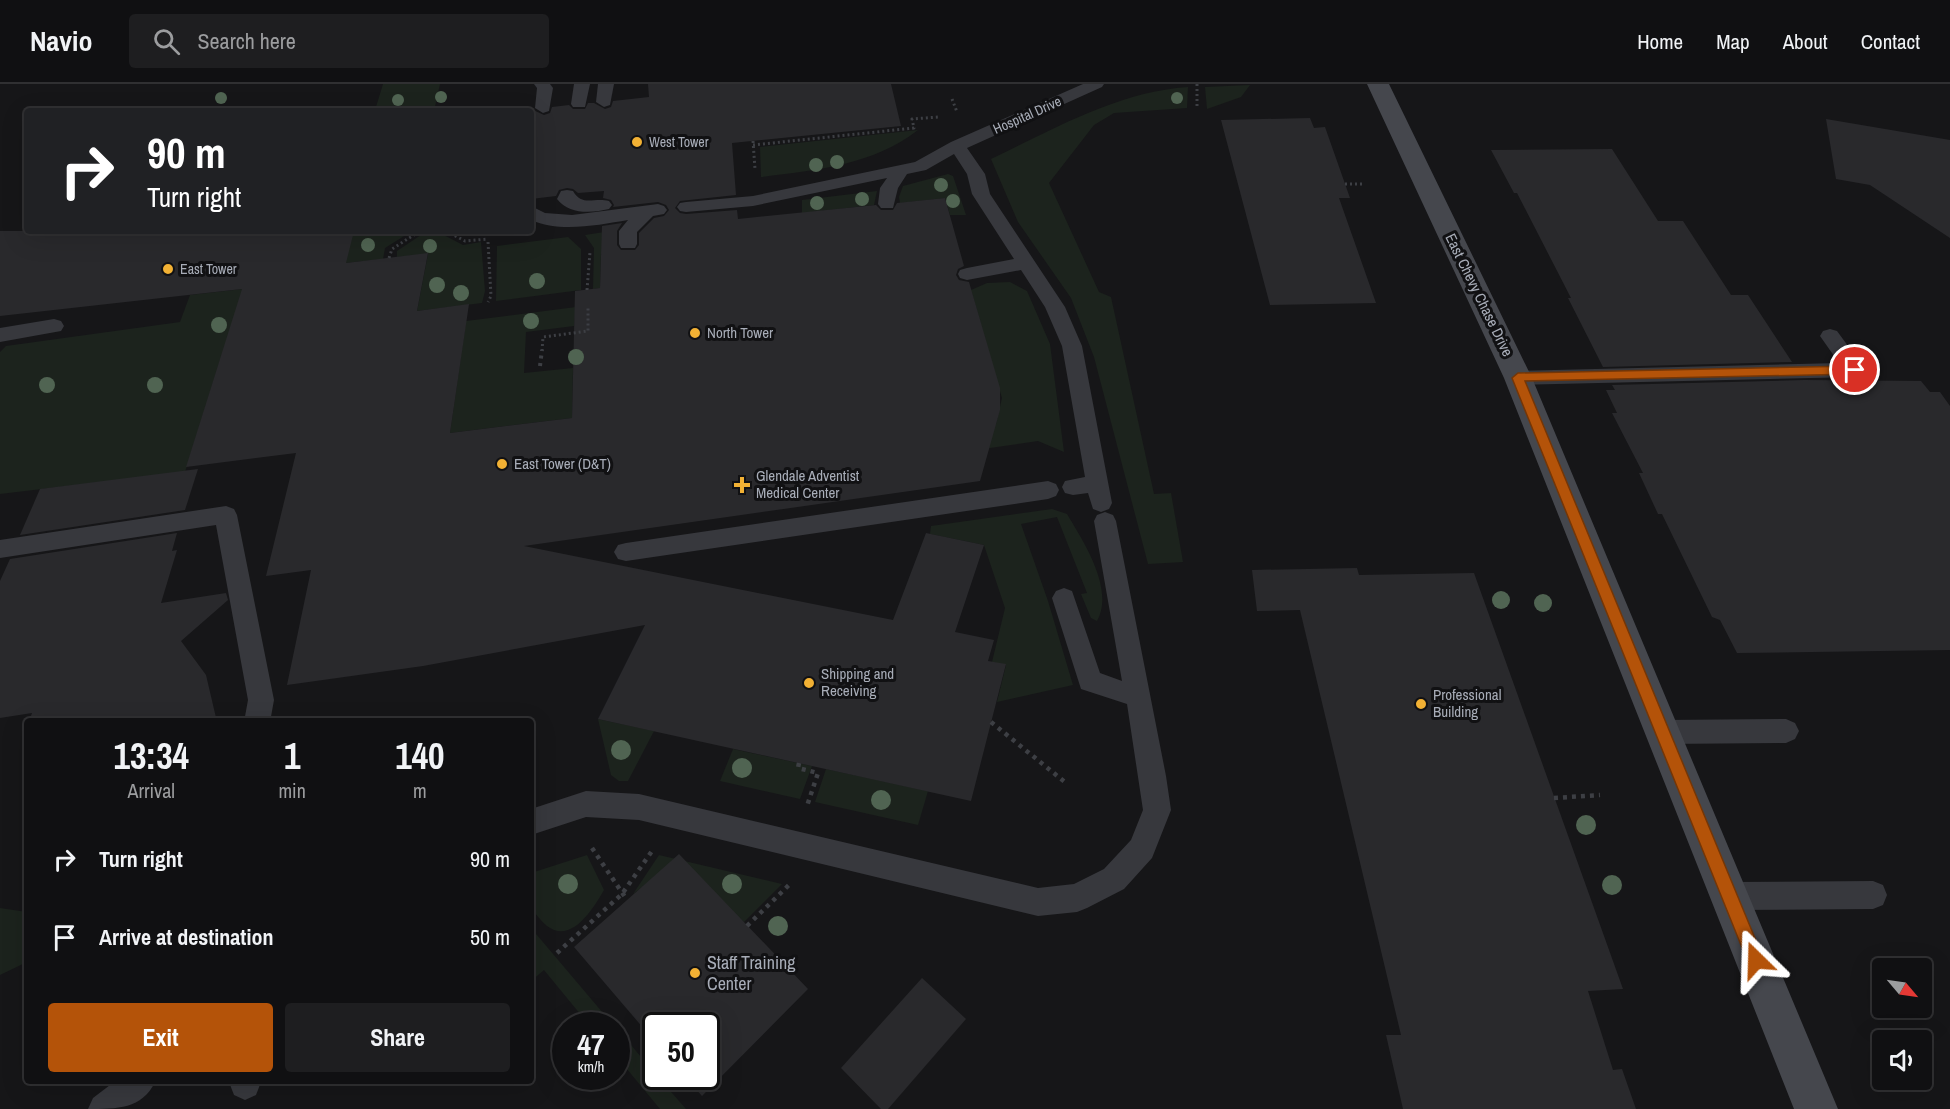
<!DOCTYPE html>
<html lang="en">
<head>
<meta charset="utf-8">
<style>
	:root { --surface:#101012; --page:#1e1e20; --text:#f1f3f6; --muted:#9c9d9f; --line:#303032; --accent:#b45309 }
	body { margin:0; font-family:"Archivo Narrow",sans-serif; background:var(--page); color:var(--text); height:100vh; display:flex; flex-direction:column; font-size:22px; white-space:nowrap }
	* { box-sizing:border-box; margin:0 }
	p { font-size:20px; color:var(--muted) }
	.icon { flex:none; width:33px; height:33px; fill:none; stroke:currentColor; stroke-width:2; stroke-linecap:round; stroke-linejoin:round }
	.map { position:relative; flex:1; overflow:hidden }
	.panel { position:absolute; left:24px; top:634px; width:510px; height:366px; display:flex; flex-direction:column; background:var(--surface); border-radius:6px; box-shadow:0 6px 24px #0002,0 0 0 2px var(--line) }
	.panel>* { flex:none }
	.guide { position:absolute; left:24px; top:24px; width:510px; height:126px; border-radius:6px; box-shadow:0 6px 24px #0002,0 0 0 2px var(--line); background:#202124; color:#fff; overflow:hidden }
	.needle { width:39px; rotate:119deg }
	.controls { position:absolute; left:1872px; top:874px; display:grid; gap:12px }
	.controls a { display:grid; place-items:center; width:60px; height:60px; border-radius:6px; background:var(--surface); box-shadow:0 6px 24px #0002,0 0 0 2px var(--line); font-size:30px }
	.speed { position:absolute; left:552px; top:928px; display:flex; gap:12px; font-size:30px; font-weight:700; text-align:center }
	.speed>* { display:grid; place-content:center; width:78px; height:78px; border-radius:50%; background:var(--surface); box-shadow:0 6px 24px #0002,0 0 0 2px var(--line); line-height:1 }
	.speed small { font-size:15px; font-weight:400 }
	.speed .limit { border:3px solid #111; border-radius:9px; background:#fff; color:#111 }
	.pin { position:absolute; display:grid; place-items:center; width:51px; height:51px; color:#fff; margin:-26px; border:3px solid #fff; border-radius:50%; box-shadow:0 2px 6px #0007 }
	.me { position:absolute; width:66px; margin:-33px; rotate:338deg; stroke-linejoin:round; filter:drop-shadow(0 0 4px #0008) }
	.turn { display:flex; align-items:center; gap:21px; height:126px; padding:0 24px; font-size:27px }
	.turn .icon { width:78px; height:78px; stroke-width:2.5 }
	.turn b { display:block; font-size:42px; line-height:51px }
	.eta { display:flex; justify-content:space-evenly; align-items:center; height:102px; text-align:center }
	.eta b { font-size:36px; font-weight:800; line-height:42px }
	.cta { display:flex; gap:12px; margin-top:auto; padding:12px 24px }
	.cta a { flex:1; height:69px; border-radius:6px; background:var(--accent); color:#fff; font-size:24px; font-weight:800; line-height:69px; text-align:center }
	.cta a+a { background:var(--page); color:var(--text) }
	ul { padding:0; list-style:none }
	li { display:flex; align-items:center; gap:18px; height:78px; padding:0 24px }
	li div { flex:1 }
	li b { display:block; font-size:22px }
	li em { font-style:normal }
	header { display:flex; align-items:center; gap:36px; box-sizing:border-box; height:84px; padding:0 30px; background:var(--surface); border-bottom:2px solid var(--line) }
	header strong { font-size:28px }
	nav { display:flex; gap:33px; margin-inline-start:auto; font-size:21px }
	.search { width:420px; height:54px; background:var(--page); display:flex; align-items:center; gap:15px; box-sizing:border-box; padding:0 21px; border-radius:6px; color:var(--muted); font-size:22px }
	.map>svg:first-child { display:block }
	.green { fill:#1c231d }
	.building { fill:#29292c }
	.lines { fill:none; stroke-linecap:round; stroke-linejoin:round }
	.path-far2 { stroke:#3d3f44; stroke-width:3; stroke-dasharray:2 3; stroke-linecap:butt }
	.path-far1 { stroke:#3d3f44; stroke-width:4; stroke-dasharray:3 4.5; stroke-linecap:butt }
	.path { stroke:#3d3f44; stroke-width:4.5; stroke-dasharray:4 5; stroke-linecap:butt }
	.lane { fill:#37383d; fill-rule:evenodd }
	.secondary { fill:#45474d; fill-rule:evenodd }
	.tree { fill:#506452 }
	.route { fill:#b45309; stroke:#753606; stroke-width:1.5 }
	.poi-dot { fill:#f2b134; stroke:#111113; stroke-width:2 }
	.labels { text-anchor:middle; stroke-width:6; stroke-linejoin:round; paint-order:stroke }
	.far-street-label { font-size:14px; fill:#a8adb8; stroke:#111113 }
	.far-poi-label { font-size:14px; fill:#a8adb8; stroke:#111113; text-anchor:start }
	.street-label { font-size:15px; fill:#a8adb8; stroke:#111113 }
	.poi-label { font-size:15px; fill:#a8adb8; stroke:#111113; text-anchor:start }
	.near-poi-label { font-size:18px; fill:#a8adb8; stroke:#111113; text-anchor:start }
</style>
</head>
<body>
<header>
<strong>Navio</strong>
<div class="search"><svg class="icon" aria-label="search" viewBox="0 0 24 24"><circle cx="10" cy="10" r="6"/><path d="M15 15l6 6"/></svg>Search here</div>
<nav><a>Home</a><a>Map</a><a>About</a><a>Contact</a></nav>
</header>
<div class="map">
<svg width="1950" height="1025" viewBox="0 0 1950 1025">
	<rect width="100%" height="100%" fill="#161618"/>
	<!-- green -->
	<g class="green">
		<path d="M383,0H440L434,27H384V23H376Z"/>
		<path d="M1250,1L1241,13L1207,25L1205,3Z"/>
		<path d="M1188,3L1187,24L1114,29L1094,41L1049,99L1099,208L1111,213L1154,410L1171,409L1183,478L1148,480L1094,273L1071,214L1018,138L991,75C1054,45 1117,8 1188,3Z"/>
		<path d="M918,46C873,81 817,86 761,93L760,63Z"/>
		<path d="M948,90L953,92L966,131H950L945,114L900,119L899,113L903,102Z"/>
		<path d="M877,107L874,121L802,129V116Z"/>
		<path d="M617,146L615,168L601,170L600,204L593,205L594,164L585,151Z"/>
		<path d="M353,147H412L385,164L383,175L345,179Z"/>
		<path d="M427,147H436L463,161L481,158L485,207L482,219L417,227L428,170L397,173V167Z"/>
		<path d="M568,153L581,165V206L496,217L497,162Z"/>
		<path d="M1010,198L1027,207L1050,260L1064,368L1038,357L976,366L996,340L1002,314L971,206L987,199Z"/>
		<path d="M251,204L220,276L185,388L0,410V268L6,262L180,238L190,211Z"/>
		<path d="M576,223L574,242L526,248L524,289L573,284L572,334L450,349L466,237Z"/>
		<path d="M1052,425L1067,430C1083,457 1115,505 1097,537L1091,534L1081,510L1087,509L1057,433L1021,440L1048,517L1073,601L997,618L1006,581L992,578L1005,524L984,461L930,450L931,442Z"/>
		<path d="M598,635L654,647L628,697H619L611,691Z"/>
		<path d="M733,665L812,682L800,715L720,697Z"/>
		<path d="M826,685L928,707L918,741L815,718Z"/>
		<path d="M587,771L604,806C594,823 572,861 547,842C541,837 536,830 531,824V789Z"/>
		<path d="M659,771L782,800L744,838L673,780L633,810Z"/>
		<path d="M0,824L27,828V878L0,891Z"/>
		<path d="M531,844L614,942H615H590L544,886L531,897Z"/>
		<path d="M617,944L655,990L656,993H658L686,1025H660L617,973Z"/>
	</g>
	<!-- building -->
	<g class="building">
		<path d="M648,0H891L901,42L732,59L736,111L680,117L675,124L680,129L686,130L737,126L738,135L876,121L881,126H893L897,119L945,114L964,182L958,185L956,191L959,196L969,198L1000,304V326L980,397L524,462L893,536L926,449L984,461L955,548L994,556L988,577L1006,580L971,717L598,635L645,541L423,582L287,601L311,486L266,492L296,369L186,383L242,205L0,232V147H354L346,179L428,169L417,227L469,220L450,349L572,334L575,207L600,204L602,142L622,139L617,147V161L621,166H635L639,161V149L654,134L664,132L669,126L666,121L658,118L613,123L614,121L611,116L603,114L604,107L578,109L573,105L567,104L559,106L556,112L531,115V25L544,31L550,29L552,23L569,21L573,25H585L588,19H594L605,25L611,23L613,17L649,13Z"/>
		<path d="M1310,34L1314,44L1325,43L1350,114H1339L1376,219L1270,221L1221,36Z"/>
		<path d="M1826,35L1950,56V154L1870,101L1836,95Z"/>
		<path d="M1612,65L1658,137H1683L1731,211H1748L1792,278L1603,283L1568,214H1571L1517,109H1514L1491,66Z"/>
		<path d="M1804,296L1921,297L1930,308H1940L1950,322V566L1737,569L1720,536L1712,533L1662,430H1658L1639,389H1643L1612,329H1617L1606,306H1615L1612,301Z"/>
		<path d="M198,385L185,426L20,451L40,405Z"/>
		<path d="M177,449L172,467L177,466L161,519L226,509L228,516L181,557L206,591L217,638H29L32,629L0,634V497L10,475Z"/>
		<path d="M1357,484L1359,491L1474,489L1623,905L1588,907L1613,986L1622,985L1636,1025H1403L1386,951H1401L1300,526L1257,527L1252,486Z"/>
		<path d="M679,770L808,905L702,1012L685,993H706V942H656V959L574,863Z"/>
		<path d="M922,894L966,935L888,1025H881L841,984Z"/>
	</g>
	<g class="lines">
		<!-- path-far2 -->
		<g class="path-far2">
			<path d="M1197,0V24"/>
			<path d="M952,15L957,28"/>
			<path d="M753,57L755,85"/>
			<path d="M753,61L914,44L912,35L939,33"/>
			<path d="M1345,100H1363"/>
			<path d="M446,147L465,157L488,155"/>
			<path d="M488,158L491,212L488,218"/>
			<path d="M389,174L392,165L420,147"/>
			<path d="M587,206L590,168"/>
			<path d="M542,267L543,253L588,247V222"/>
		</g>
		<!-- path-far1 -->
		<path class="path-far1" d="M540,282L542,266"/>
		<!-- path -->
		<g class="path">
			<path d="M991,638L1066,699"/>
			<path d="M799,679L798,684L818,689L807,722"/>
			<path d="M1554,714L1600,711"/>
			<path d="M592,764L627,816"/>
			<path d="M747,842L791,799"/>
			<path d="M557,869L622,810L652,767"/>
		</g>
		<!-- lane -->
		<g class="lane">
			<path d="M534,0H550L553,4L549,27L543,29L535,24L537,4Z"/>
			<path d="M574,0H590L585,23H573L571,20Z"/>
			<path d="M598,0H614L610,21L604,23L596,18Z"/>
			<path d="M1083,0H1104L1102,3L967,64L985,90L990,110L1065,223L1082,262L1112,419L1109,425L1101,428L1093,425L1088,409L1073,411L1065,409L1062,403L1065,397L1085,393L1062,262L1045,223L1021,186L967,196L960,194L958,190L960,186L967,184L1014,175L972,110L967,90L954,70L926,86L907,90L898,104L893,124H881L878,120L880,104L887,94L753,122L686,128L680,127L677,123L680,119L686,118L753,112L915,78L951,58Z"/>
			<path d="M567,106L573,107C582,123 594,113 609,117L612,121L609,125C592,129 569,131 557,115L561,107Z"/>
			<path d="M658,120L664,122L667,126L664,130L653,132L637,148V160L635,164H621L619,160V147L628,136C598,141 560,149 531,136V122L545,129L572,131Z"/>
			<path d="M54,235L61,237L64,242L61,247L0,258V244Z"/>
			<path d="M1830,245L1837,247L1862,281L1865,286L1862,291L1855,293L1518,301L1511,299L1508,294L1511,289L1518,287L1839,279L1820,252L1823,247Z"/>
			<path d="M1048,397L1056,400L1059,406L1056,412L1048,415L626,477L618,475L614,468L618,461L626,459Z"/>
			<path d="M226,422L234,425L237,431L274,616L270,638H244L248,616L216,441L0,474V456Z"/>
			<path d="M1105,428L1113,431L1116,437L1166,692L1171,726L1152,774L1124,805L1087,824L1077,828L1038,832L639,736L586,733L531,751V725L586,707L639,710L1038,804L1074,800L1104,785L1131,756L1143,726L1127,620L1081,605L1052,514L1056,507L1064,504L1072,507L1100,589L1122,597L1094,437L1097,431Z"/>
			<path d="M1786,635L1795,639L1799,647L1795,655L1786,659L1662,660L1653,656L1649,648L1653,640L1662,636Z"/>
			<path d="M1873,797L1883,801L1887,811L1883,821L1873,825L1730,826L1720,822L1716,812L1720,802L1730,798Z"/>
			<path d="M114,998H155C142,1025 117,1025 88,1025L93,1014Z"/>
			<path d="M229,998H261L256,1011L245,1016L234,1011Z"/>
		</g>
		<!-- secondary -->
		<path class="secondary" d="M1367,0H1389L1532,294L1838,1025H1794L1504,294Z"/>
	</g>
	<!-- trees -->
	<g class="tree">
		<circle cx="441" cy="13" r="6"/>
		<circle cx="221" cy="14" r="6"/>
		<circle cx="1177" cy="14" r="6"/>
		<circle cx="398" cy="16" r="6"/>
		<circle cx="837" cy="78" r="7"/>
		<circle cx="816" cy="81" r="7"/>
		<circle cx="941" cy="101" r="7"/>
		<circle cx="862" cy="115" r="7"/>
		<circle cx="953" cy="117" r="7"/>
		<circle cx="817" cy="119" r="7"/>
		<circle cx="368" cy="161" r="7"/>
		<circle cx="430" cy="162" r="7"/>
		<circle cx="537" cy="197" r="8"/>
		<circle cx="437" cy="201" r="8"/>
		<circle cx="461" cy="209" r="8"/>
		<circle cx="531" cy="237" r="8"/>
		<circle cx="219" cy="241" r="8"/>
		<circle cx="576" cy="273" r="8"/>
		<circle cx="47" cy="301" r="8"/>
		<circle cx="155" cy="301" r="8"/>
		<circle cx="1501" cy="516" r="9"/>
		<circle cx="1543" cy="519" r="9"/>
		<circle cx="621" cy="666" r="10"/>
		<circle cx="742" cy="684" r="10"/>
		<circle cx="881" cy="716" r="10"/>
		<circle cx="1586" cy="741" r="10"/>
		<circle cx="568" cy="800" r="10"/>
		<circle cx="732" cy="800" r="10"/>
		<circle cx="1612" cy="801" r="10"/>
		<circle cx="778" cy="842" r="10"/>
	</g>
	<!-- route -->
	<path class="route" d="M1855,282L1861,286L1855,290L1525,297L1764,876L1762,882L1756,885L1750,882L1747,876L1512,294L1518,289Z"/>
	<!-- markers -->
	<g class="poi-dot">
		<circle cx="637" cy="58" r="6"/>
		<circle cx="168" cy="185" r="6"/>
		<circle cx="695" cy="249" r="6"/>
		<circle cx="502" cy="380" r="6"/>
		<path d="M739 392h6v6h6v6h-6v6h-6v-6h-6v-6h6z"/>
		<circle cx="809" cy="599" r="6"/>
		<circle cx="1421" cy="620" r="6"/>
		<circle cx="695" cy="889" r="6"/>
	</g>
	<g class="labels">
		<!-- far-street labels -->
		<g class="far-street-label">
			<text transform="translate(1027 31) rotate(-24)" y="5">Hospital Drive</text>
		</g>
		<!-- far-poi labels -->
		<g class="far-poi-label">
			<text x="649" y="63">West Tower</text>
			<text x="180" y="190">East Tower</text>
		</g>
		<!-- street labels -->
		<g class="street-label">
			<text transform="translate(1479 211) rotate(64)" y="5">East Chevy Chase Drive</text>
		</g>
		<!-- poi labels -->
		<g class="poi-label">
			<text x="707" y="254">North Tower</text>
			<text x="514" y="385">East Tower (D&amp;T)</text>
			<text x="756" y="397">Glendale Adventist<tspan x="756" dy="17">Medical Center</tspan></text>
			<text x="821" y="595">Shipping and<tspan x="821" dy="17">Receiving</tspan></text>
			<text x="1433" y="616">Professional<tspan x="1433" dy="17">Building</tspan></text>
		</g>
		<!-- near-poi labels -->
		<g class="near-poi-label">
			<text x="707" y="885">Staff Training<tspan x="707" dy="21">Center</tspan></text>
		</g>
	</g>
</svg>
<div class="controls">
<a><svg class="needle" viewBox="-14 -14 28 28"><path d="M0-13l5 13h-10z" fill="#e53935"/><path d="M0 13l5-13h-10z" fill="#9c9d9f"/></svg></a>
<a><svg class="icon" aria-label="sound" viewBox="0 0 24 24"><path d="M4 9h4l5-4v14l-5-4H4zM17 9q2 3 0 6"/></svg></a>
</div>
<div class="speed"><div>47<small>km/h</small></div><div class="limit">50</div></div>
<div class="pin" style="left:1855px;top:286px;background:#d93025"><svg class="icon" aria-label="arrive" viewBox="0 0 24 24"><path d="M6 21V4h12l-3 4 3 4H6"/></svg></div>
<svg class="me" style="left:1756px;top:876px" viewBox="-20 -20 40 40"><path d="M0-17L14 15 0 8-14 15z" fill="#b45309" stroke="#fff" stroke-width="4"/></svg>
<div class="guide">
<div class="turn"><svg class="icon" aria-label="right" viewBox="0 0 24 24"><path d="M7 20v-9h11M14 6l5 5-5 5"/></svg><div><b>90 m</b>Turn right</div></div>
</div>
<section class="panel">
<div class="eta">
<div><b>13:34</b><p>Arrival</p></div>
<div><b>1</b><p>min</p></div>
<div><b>140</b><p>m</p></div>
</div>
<ul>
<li><svg class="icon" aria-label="right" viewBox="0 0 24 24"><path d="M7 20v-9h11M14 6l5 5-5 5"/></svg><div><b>Turn right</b></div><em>90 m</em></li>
<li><svg class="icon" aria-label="arrive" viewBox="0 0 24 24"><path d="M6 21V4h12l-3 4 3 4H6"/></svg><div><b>Arrive at destination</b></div><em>50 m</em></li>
</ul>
<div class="cta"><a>Exit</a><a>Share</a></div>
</section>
</div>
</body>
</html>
